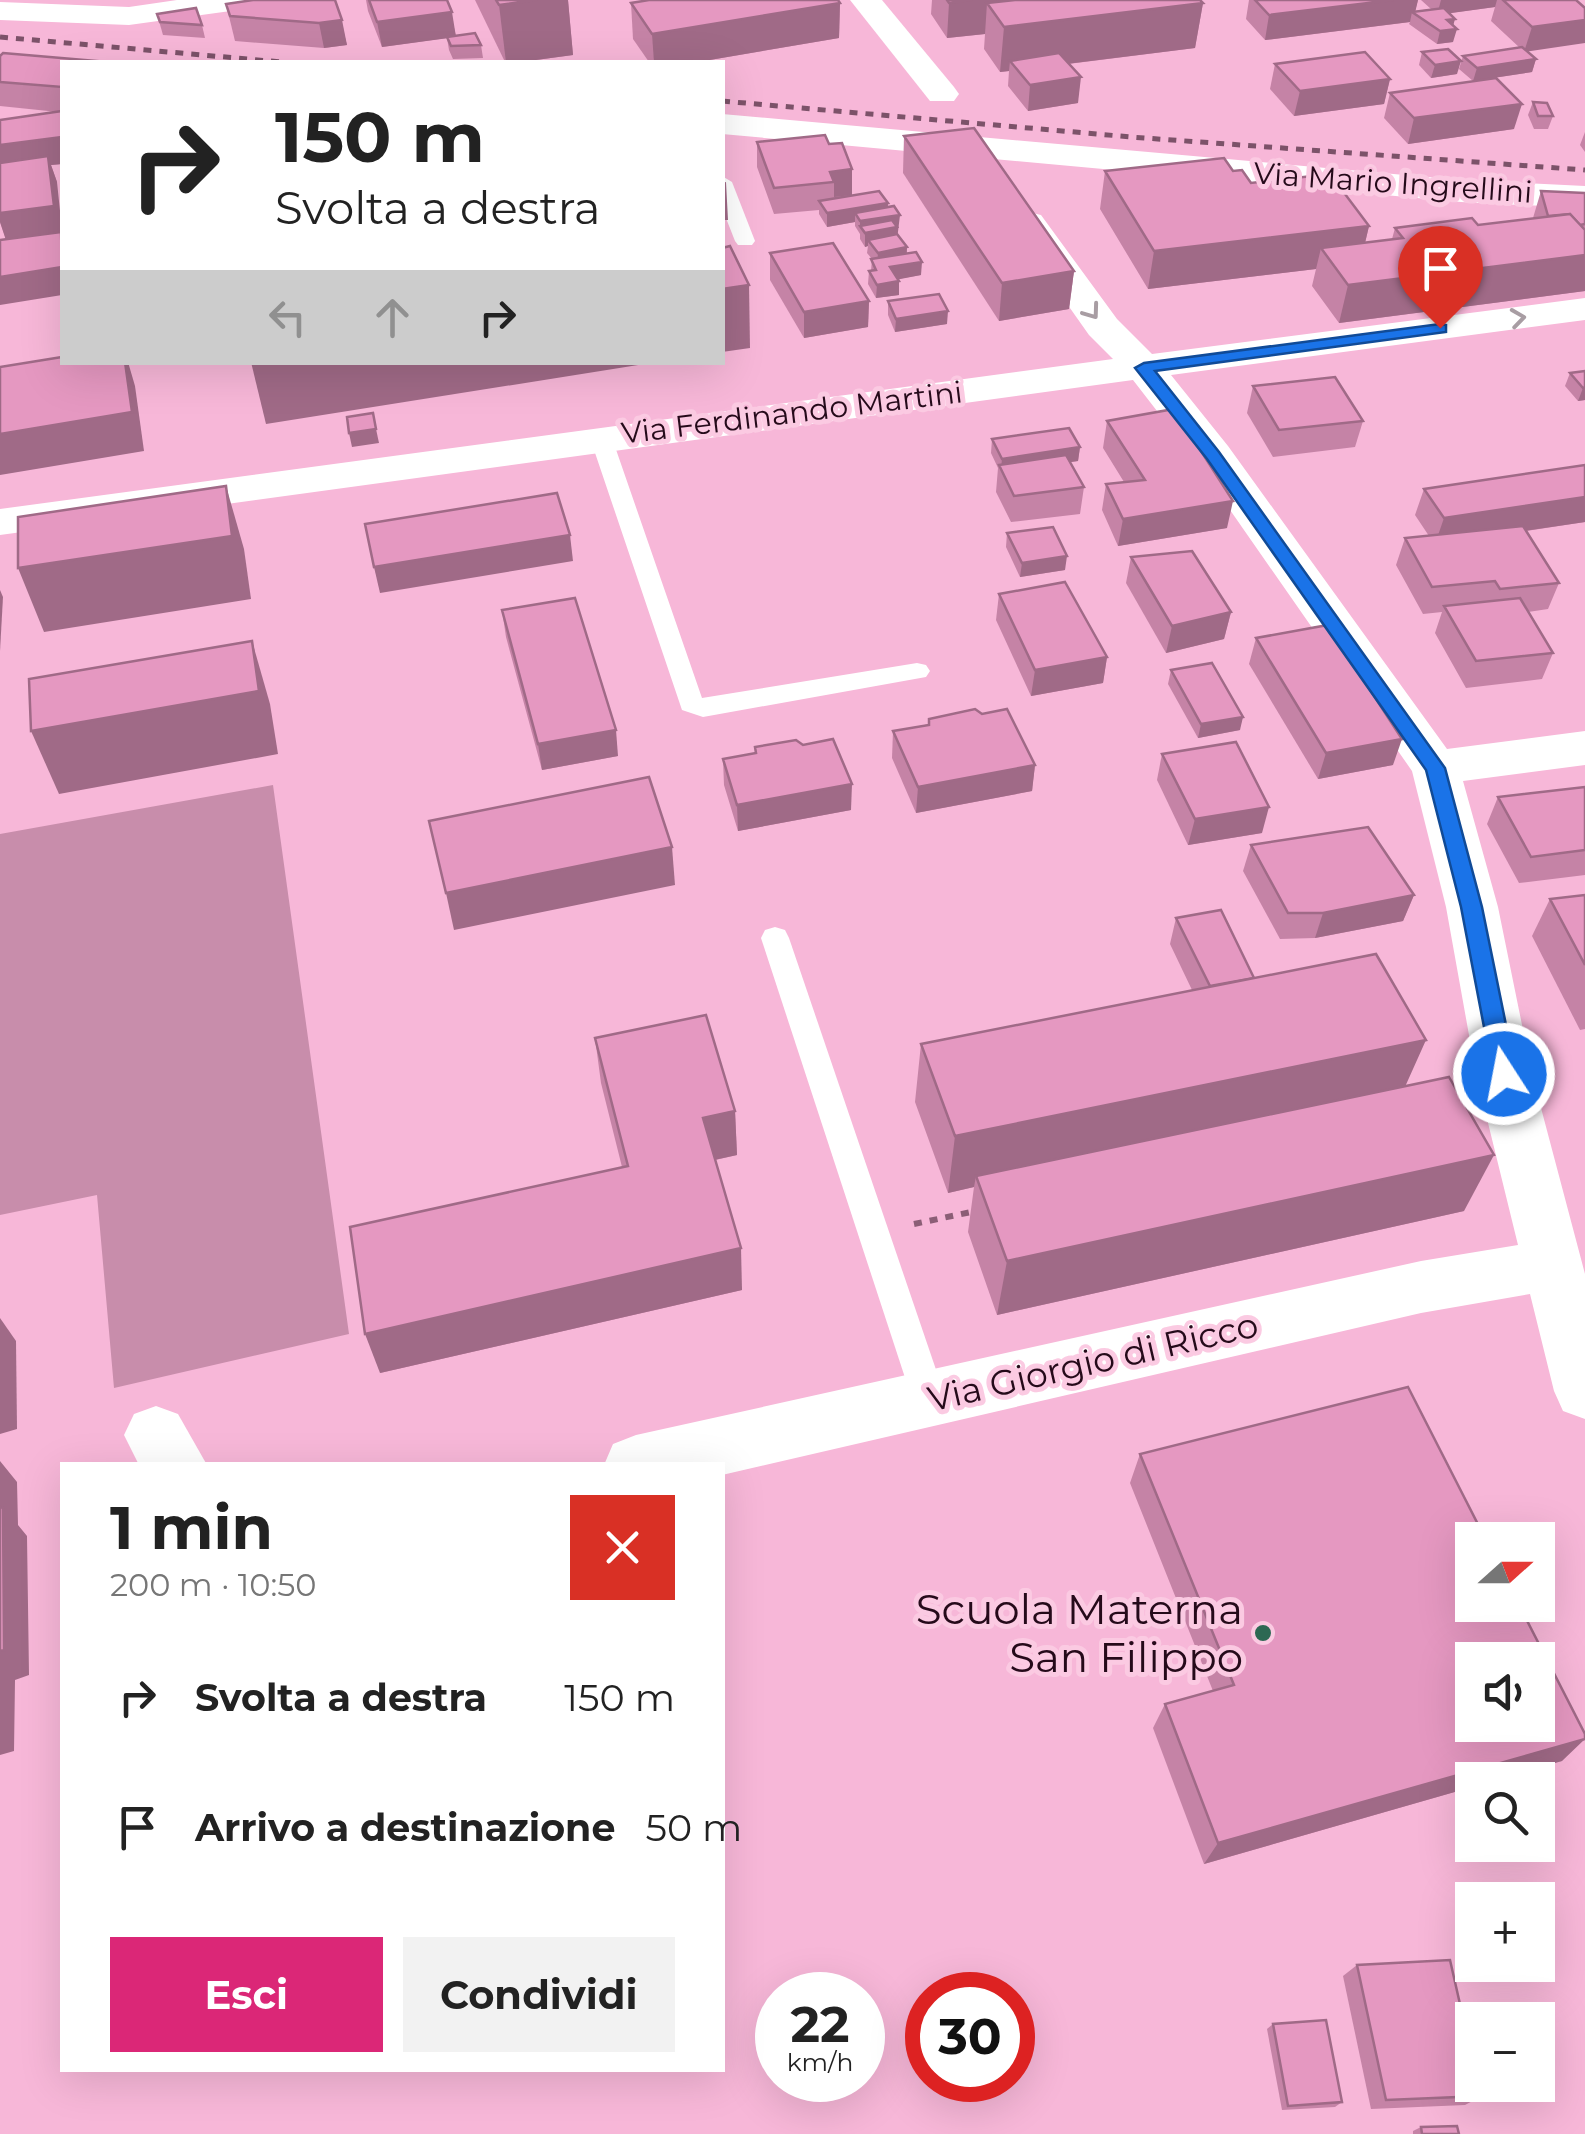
<!DOCTYPE html>
<html lang="it">
<head>
<meta charset="utf-8">
<style>
	:root { --surface:#fff; --page:#f2f2f2; --text:#222; --muted:#767676; --accent:#db2777 }
	body { margin:0; font-family:Montserrat,sans-serif; background:var(--page); color:var(--text); height:100vh; display:flex; flex-direction:column; font-size:38px; white-space:nowrap }
	* { box-sizing:border-box; margin:0 }
	p { font-size:32px; color:var(--muted) }
	.icon { flex:none; width:55px; height:55px; fill:none; stroke:currentColor; stroke-width:2; stroke-linecap:round; stroke-linejoin:round }
	.map { position:relative; flex:1; overflow:hidden }
	.drawer { position:absolute; left:60px; top:1462px; width:665px; height:610px; display:flex; flex-direction:column; background:var(--surface); border-radius:0px; box-shadow:0 10px 40px #0002 }
	.drawer>* { flex:none }
	.guide { position:absolute; left:60px; top:60px; width:665px; height:305px; border-radius:0px; box-shadow:0 10px 40px #0002; background:#fff; color:var(--text); overflow:hidden }
	.needle { width:65px; rotate:69deg }
	.fabs { position:absolute; left:1455px; top:1522px; display:grid; gap:20px }
	.fabs a { display:grid; place-items:center; width:100px; height:100px; border-radius:0px; background:var(--surface); box-shadow:0 10px 40px #0002; font-size:50px }
	.speed { position:absolute; left:755px; top:1972px; display:flex; gap:20px; font-size:50px; font-weight:700; text-align:center }
	.speed>* { display:grid; place-content:center; width:130px; height:130px; border-radius:50%; background:var(--surface); box-shadow:0 10px 40px #0002; line-height:1 }
	.speed small { font-size:25px; font-weight:400 }
	.speed .limit { border:15px solid #d22; background:#fff; color:#111 }
	.pin { position:absolute; display:grid; place-items:center; width:85px; height:85px; color:#fff; margin:-102px -42px; border-radius:50% 50% 50% 0; rotate:-45deg; box-shadow:0 0 10px #0007 }
	.pin .icon { rotate:45deg }
	.me { position:absolute; width:110px; margin:-55px; rotate:349deg; stroke-linejoin:round; filter:drop-shadow(0 0 8px #0008) }
	.turn { display:flex; align-items:center; gap:35px; height:210px; padding:0 50px; font-size:45px }
	.turn .icon { width:130px; height:130px; stroke-width:2.5 }
	.turn b { display:block; font-size:70px; line-height:85px }
	.lanes { display:flex; align-items:center; height:95px; padding:0 50px; background:#0003; justify-content:center; gap:50px; direction:ltr }
	.lanes .off { opacity:.35 }
	.round { display:grid; place-items:center; flex:none; width:105px; height:105px; border-radius:0px; background:var(--page) }
	.summary { display:flex; align-items:center; justify-content:space-between; height:170px; padding:0 50px }
	h1 { font-size:60px; font-weight:700; line-height:75px }
	.primary-button { display:flex; gap:20px; margin-top:auto; padding:20px 50px }
	.primary-button a { flex:1; height:115px; border-radius:0px; background:var(--accent); color:#fff; font-size:40px; font-weight:700; line-height:115px; text-align:center }
	.primary-button a+a { background:var(--page); color:var(--text) }
	ul { padding:0; list-style:none }
	li { display:flex; align-items:center; gap:30px; height:130px; padding:0 50px }
	li div { flex:1 }
	li b { display:block; font-size:38px }
	li em { font-style:normal }
	.map>svg:first-child { display:block }
	.green { fill:#c88dab }
	.lines { fill:none; stroke-linecap:round; stroke-linejoin:round }
	.path { stroke:#8b5e76; stroke-width:6; stroke-dasharray:8 8; stroke-linecap:butt }
	.lane { fill:#fff; fill-rule:evenodd }
	.street { fill:#fff; fill-rule:evenodd }
	.secondary { fill:#fff; fill-rule:evenodd }
	.rail { stroke:#7c5269; stroke-width:5; stroke-dasharray:8 8; stroke-linecap:butt }
	.wall { fill:#c583a6 }
	.shaded-wall { fill:#a06a87 }
	.building { fill:#e598c1; stroke:#a06a87; stroke-width:2.5; fill-rule:evenodd }
	.oneway { stroke:#a89da3 }
	.route { fill:#1a73e8; stroke:#114b97; stroke-width:2.5 }
	.poi-dot { fill:#2d6853; stroke:#fbcae2; stroke-width:4 }
	.labels { text-anchor:middle; stroke-width:10; stroke-linejoin:round; paint-order:stroke }
	.far-street-label { font-size:30px; fill:#250a1a; stroke:#fbcae2 }
	.street-label { font-size:35px; fill:#250a1a; stroke:#fbcae2 }
	.near-poi-label { font-size:42px; fill:#250a1a; stroke:#fbcae2; text-anchor:end }
</style>
</head>
<body>
<div class="map">
<svg width="1585" height="2134" viewBox="0 0 1585 2134">
	<rect width="100%" height="100%" fill="#f7b7d8"/>
	<!-- green -->
	<path class="green" d="M273,785L349,1334L114,1388L97,1195L0,1215V834Z"/>
	<g class="lines">
		<!-- path -->
		<path class="path" d="M914,1224L976,1211"/>
		<!-- lane -->
		<g class="lane">
			<path d="M722,176L732,182L755,241L752,245H738L735,241L722,208Z"/>
			<path d="M601,431L612,438L702,698L917,663L926,665L930,671L926,677L703,717L682,710L590,438Z"/>
			<path d="M775,927L785,930L789,938L946,1399L941,1410L929,1414L917,1410L912,1399L761,938L765,930Z"/>
		</g>
		<!-- street -->
		<g class="street">
			<path d="M177,0H261L256,7L245,9L129,25L0,20V2L129,7Z"/>
			<path d="M850,0H882L954,87L959,94L954,101H930Z"/>
			<path d="M1028,212L1041,215L1117,319L1152,354L1585,298V320L1171,375L1228,446L1447,749L1585,731V765L1463,781L1498,907L1532,1074L1585,1274V1419L1563,1411L1554,1391L1530,1294L1421,1313L722,1475V1465H604L613,1444L636,1435L1421,1261L1518,1245L1476,1074L1446,907L1412,771L1198,464L1133,380L0,535V509L1113,359L1089,335L1010,223L1015,215Z"/>
			<path d="M156,1406L178,1414L207,1465H139L124,1435L134,1414Z"/>
		</g>
		<!-- secondary -->
		<path class="secondary" d="M722,114L1461,180L1585,186V208L1461,202L722,134Z"/>
		<!-- rail -->
		<g class="rail">
			<path d="M0,37L281,62"/>
			<path d="M722,101L1131,137L1585,170"/>
		</g>
	</g>
	<!-- wall -->
	<g class="wall">
		<path d="M335,0L347,45L324,48L235,41L226,4Z"/>
		<path d="M366,0H447L456,36L481,45L483,58L453,59L449,50L447,38L382,47L368,11Z"/>
		<path d="M475,0H568L573,55L521,62H505Z"/>
		<path d="M932,0H1200L1203,3L1195,48L1068,64L1078,103L1028,111L1008,86L1009,71L1000,72L984,49L985,34L947,38L931,14Z"/>
		<path d="M1249,0H1418L1415,11L1431,9L1421,0H1576L1527,51L1536,59L1532,72L1473,81L1459,69L1463,56L1520,48L1491,21L1495,7L1450,13L1454,26L1453,42L1437,44L1409,24L1410,22L1265,40L1246,19Z"/>
		<path d="M631,3H840L839,38L698,62H649L633,39Z"/>
		<path d="M157,14L202,25L205,38L163,35Z"/>
		<path d="M1422,52L1457,74L1431,78L1419,65Z"/>
		<path d="M0,56L62,62V164L51,165L57,182L6,240L0,222L58,112L0,106Z"/>
		<path d="M1275,64L1390,79L1384,104L1294,116L1270,89Z"/>
		<path d="M1390,93L1514,129L1408,144L1384,118Z"/>
		<path d="M1533,102L1553,116L1548,129H1534L1528,115Z"/>
		<path d="M1585,132V152L1580,145Z"/>
		<path d="M904,136L1074,271L1069,309L999,321L903,173Z"/>
		<path d="M757,142L829,144L852,169V195L834,198L888,203V207L899,228H897V234L907,247V253L921,275L898,279L899,295L876,298L868,284L869,271H871L872,259L867,253L868,246L865,247L860,239V234L855,226V222L827,227L819,214V210L774,214L757,167Z"/>
		<path d="M1105,171H1233L1251,183L1369,226L1365,243L1392,239L1395,228L1478,225L1533,218L1541,191L1585,193V291L1339,323L1312,286L1316,269L1148,289L1100,209Z"/>
		<path d="M770,253L869,301L868,327L804,338L770,280Z"/>
		<path d="M888,301L947,324L895,332L888,315Z"/>
		<path d="M1585,371V400L1578,401L1565,386L1570,373Z"/>
		<path d="M1253,386L1363,421L1355,447L1273,457L1247,413Z"/>
		<path d="M1107,421L1227,528L1118,546L1102,510L1106,484L1124,482L1103,448Z"/>
		<path d="M992,439L1080,447L1078,461L1070,462L1084,487L1080,514L1011,522L996,492L998,468L991,453Z"/>
		<path d="M1585,465V522L1526,531L1559,583L1548,609L1528,612L1553,653L1542,679L1466,688L1435,633L1442,612L1423,614L1396,565L1405,538L1429,536L1415,515L1424,489Z"/>
		<path d="M1007,533L1065,570L1020,577L1006,547Z"/>
		<path d="M1131,557L1231,612L1224,639L1166,653L1126,583Z"/>
		<path d="M999,594L1107,657L1103,683L1031,696L996,620Z"/>
		<path d="M502,610L618,756L542,770L506,637Z"/>
		<path d="M1256,638L1393,765L1318,779L1249,664Z"/>
		<path d="M1171,670L1240,730L1198,738L1168,684Z"/>
		<path d="M982,714L1035,765L1032,791L916,813L892,758L893,731Z"/>
		<path d="M755,747L851,810L738,831L724,785L723,759L755,753Z"/>
		<path d="M1162,754L1262,833L1188,845L1157,780Z"/>
		<path d="M1585,787V875L1519,883L1487,824L1498,797Z"/>
		<path d="M1251,845L1414,895L1403,921L1315,938L1280,939L1243,871Z"/>
		<path d="M1585,895V1029L1580,1030L1532,936L1550,899Z"/>
		<path d="M1176,918L1254,978L1405,1086L1464,1211L997,1315L968,1232L974,1187L948,1193L915,1102L921,1044L1192,990L1170,944Z"/>
		<path d="M595,1038L735,1111L737,1155L715,1160L742,1290L380,1373L622,1167L601,1083Z"/>
		<path d="M1140,1454L1562,1761L1472,1780V1787L1204,1864L1153,1728L1165,1704L1213,1691L1130,1483Z"/>
		<path d="M1357,1965L1482,2096L1465,2105L1371,2109L1343,1976Z"/>
		<path d="M1273,2024L1342,2102L1335,2107L1282,2110L1267,2029Z"/>
		<path d="M1421,2127L1459,2134H1413V2131Z"/>
	</g>
	<!-- shaded-wall -->
	<g class="shaded-wall">
		<path d="M537,0H568L573,55L521,62H506L499,5Z"/>
		<path d="M972,0H1097L1203,3L1195,48L1018,70L1010,61L1009,71L1000,72L1004,27L987,3L985,34L947,38L949,3Z"/>
		<path d="M1393,0H1418L1415,13L1412,12L1410,22L1265,40L1269,15Z"/>
		<path d="M1441,0H1497L1495,7L1437,15Z"/>
		<path d="M840,3L839,38L698,62H654L652,34Z"/>
		<path d="M452,12L456,37L382,47L377,22Z"/>
		<path d="M1455,19L1452,30L1457,29L1453,42L1437,44L1440,31L1447,20Z"/>
		<path d="M342,20L347,45L324,48L319,23Z"/>
		<path d="M1585,20V43L1524,52L1532,27Z"/>
		<path d="M1536,59L1532,72L1473,81L1477,68Z"/>
		<path d="M1461,61L1457,74L1431,78L1435,65Z"/>
		<path d="M1081,77L1078,103L1028,111L1030,85Z"/>
		<path d="M1390,79L1384,104L1294,116L1300,91Z"/>
		<path d="M1522,104L1514,129L1408,144L1414,118Z"/>
		<path d="M62,137V164L51,165L57,182L62,230L61,232L62,247L6,240L0,222V145Z"/>
		<path d="M852,169V195L834,197V182L830,172Z"/>
		<path d="M726,182L728,220H723L722,235V183Z"/>
		<path d="M888,203L887,217L855,213V222L827,227V213Z"/>
		<path d="M900,215L897,240H868V246L865,247V233L860,226V221Z"/>
		<path d="M1369,226L1360,264L1321,248L1316,269L1148,289L1154,251Z"/>
		<path d="M907,247L906,260L877,266L878,253Z"/>
		<path d="M1585,255V291L1339,323L1348,285Z"/>
		<path d="M922,262L921,275L890,281V267Z"/>
		<path d="M62,267V295L0,305V277Z"/>
		<path d="M1074,271L1069,309L999,321L1002,283Z"/>
		<path d="M899,281V295L876,298L877,285Z"/>
		<path d="M749,285L750,348L722,352V289Z"/>
		<path d="M869,301L868,327L804,338V312Z"/>
		<path d="M948,311L947,324L895,332L896,319Z"/>
		<path d="M125,362H128L135,386L144,451L0,475V434Z"/>
		<path d="M251,362H657L266,424Z"/>
		<path d="M1585,387V400L1578,401L1583,388Z"/>
		<path d="M376,429L379,443L352,447L349,433Z"/>
		<path d="M1080,447L1078,461L1002,472L1001,469L1002,459Z"/>
		<path d="M226,486L244,549L251,599L44,632L18,568Z"/>
		<path d="M1585,497V522L1435,544L1444,518Z"/>
		<path d="M1233,501L1227,528L1118,546L1123,519Z"/>
		<path d="M570,535L573,561L380,593L374,567Z"/>
		<path d="M1067,556L1065,570L1020,577L1022,563Z"/>
		<path d="M0,590L3,597L0,651Z"/>
		<path d="M1231,612L1224,639L1166,653L1172,626Z"/>
		<path d="M252,641L270,704L278,754L59,794L31,731Z"/>
		<path d="M1107,657L1103,683L1031,696L1035,670Z"/>
		<path d="M1243,717L1240,730L1198,738L1201,724Z"/>
		<path d="M616,730L618,756L542,770L538,744Z"/>
		<path d="M1402,739L1393,765L1318,779L1326,753Z"/>
		<path d="M1035,765L1032,791L916,813L918,787Z"/>
		<path d="M852,784L851,810L738,831L737,805Z"/>
		<path d="M1269,807L1262,833L1188,845L1195,819Z"/>
		<path d="M672,847L675,885L454,930L446,893Z"/>
		<path d="M1414,895L1403,921L1315,938L1323,913Z"/>
		<path d="M1426,1040L1400,1098L976,1176L974,1187L948,1193L955,1136Z"/>
		<path d="M735,1111L737,1155L705,1162L703,1118Z"/>
		<path d="M1494,1155L1464,1211L997,1315L1007,1261Z"/>
		<path d="M741,1248L742,1290L380,1373L365,1334Z"/>
		<path d="M0,1318L16,1341L17,1429L0,1434Z"/>
		<path d="M0,1461L17,1482L18,1525L27,1536L29,1675L15,1680L14,1751L0,1755Z"/>
		<path d="M1585,1739L1562,1761L1496,1780H1472V1787L1204,1864L1218,1843Z"/>
	</g>
	<!-- building -->
	<g class="building">
		<path d="M253,0H335L342,20L319,23L230,16L226,4Z"/>
		<path d="M369,0H447L452,12L377,22Z"/>
		<path d="M496,0H537L499,5Z"/>
		<path d="M649,0H838L840,3L652,34L631,3Z"/>
		<path d="M947,0H972L949,3Z"/>
		<path d="M1015,0H1200L1203,3L1004,27L987,3Z"/>
		<path d="M1255,0H1393L1269,15Z"/>
		<path d="M1503,0H1576L1585,8V20L1532,27Z"/>
		<path d="M196,8L202,25L160,22L157,14Z"/>
		<path d="M1444,8L1455,19L1447,20L1457,29L1440,31L1412,12Z"/>
		<path d="M475,33L481,45L451,46L447,37Z"/>
		<path d="M1522,47L1536,59L1477,68L1463,56Z"/>
		<path d="M1448,49L1461,61L1435,65L1422,52Z"/>
		<path d="M1365,52L1390,79L1300,91L1275,64Z"/>
		<path d="M3,53L108,62H62V87L0,82V56Z"/>
		<path d="M1059,53L1081,77L1030,85L1010,61Z"/>
		<path d="M1496,78L1522,104L1414,118L1390,93Z"/>
		<path d="M1533,102L1547,103L1553,116H1538Z"/>
		<path d="M62,111V137L0,145V120Z"/>
		<path d="M974,128L1074,271L1002,283L904,136Z"/>
		<path d="M825,135L829,144L842,143L852,169L830,172L834,182L774,188L757,142Z"/>
		<path d="M48,156L54,206L0,213V163Z"/>
		<path d="M1224,158L1233,171L1242,170L1251,183L1330,174L1369,226L1154,251L1105,171Z"/>
		<path d="M879,191L888,203L827,213L819,201Z"/>
		<path d="M1541,191L1585,193V224L1580,225L1570,214L1548,216Z"/>
		<path d="M894,206L900,215L860,221L855,213Z"/>
		<path d="M1570,214L1585,230V255L1348,285L1321,248L1403,238L1395,228L1472,218L1478,225Z"/>
		<path d="M892,220L897,227L865,233L860,226Z"/>
		<path d="M61,232L62,267L0,277V240Z"/>
		<path d="M897,234L907,247L878,253L868,240Z"/>
		<path d="M833,243L869,301L804,312L770,253Z"/>
		<path d="M730,246L749,285L722,289V248Z"/>
		<path d="M916,252L922,262L890,267L899,281L877,285L869,271L876,270L871,259Z"/>
		<path d="M939,294L948,311L896,319L888,301Z"/>
		<path d="M62,357V362H125L132,412L0,434V367Z"/>
		<path d="M1585,371V387L1583,388L1570,373Z"/>
		<path d="M1335,377L1363,421L1279,430L1253,386Z"/>
		<path d="M1174,409L1233,501L1123,519L1106,484L1145,480L1107,421Z"/>
		<path d="M373,413L376,429L349,433L347,417Z"/>
		<path d="M1069,428L1080,447L1002,459L992,439Z"/>
		<path d="M1066,455L1084,487L1014,496L999,465Z"/>
		<path d="M1585,465V497L1444,518L1424,489Z"/>
		<path d="M226,486L232,536L18,568V517Z"/>
		<path d="M557,493L570,535L374,567L365,524Z"/>
		<path d="M1523,526L1559,583L1500,589L1495,581L1432,587L1405,538Z"/>
		<path d="M1053,527L1067,556L1022,563L1007,533Z"/>
		<path d="M1192,551L1231,612L1172,626L1131,557Z"/>
		<path d="M1065,582L1107,657L1035,670L999,594Z"/>
		<path d="M575,598L616,730L538,744L502,610Z"/>
		<path d="M1520,598L1553,653L1476,661L1444,606Z"/>
		<path d="M1328,625L1402,739L1326,753L1256,638Z"/>
		<path d="M252,641L259,691L31,731L29,679Z"/>
		<path d="M1212,663L1243,717L1201,724L1171,670Z"/>
		<path d="M975,709L982,714L1007,709L1035,765L918,787L893,731L929,725V719Z"/>
		<path d="M833,739L852,784L737,805L723,759L756,753L755,747L796,740L803,745Z"/>
		<path d="M1236,742L1269,807L1195,819L1162,754Z"/>
		<path d="M649,777L672,847L446,893L429,821Z"/>
		<path d="M1585,787V850L1531,857L1498,797Z"/>
		<path d="M1368,827L1414,895L1323,913H1288L1251,845Z"/>
		<path d="M1585,895V965L1550,899Z"/>
		<path d="M1221,910L1254,978L1210,986L1176,918Z"/>
		<path d="M1376,954L1426,1040L955,1136L921,1044Z"/>
		<path d="M706,1015L735,1111L703,1118L741,1248L365,1334L350,1227L628,1166L595,1038Z"/>
		<path d="M1449,1077L1494,1155L1007,1261L976,1176Z"/>
		<path d="M1408,1387L1486,1540H1472V1605H1519L1585,1734V1739L1218,1843L1165,1704L1234,1685L1140,1454ZM1472,1660H1538V1725H1472Z"/>
		<path d="M0,1507L3,1508L4,1650L0,1651Z"/>
		<path d="M1450,1960L1472,2057V2085H1479L1482,2096L1386,2100L1357,1965Z"/>
		<path d="M1326,2020L1342,2102L1288,2106L1273,2024Z"/>
		<path d="M1457,2126L1459,2134H1422L1421,2127Z"/>
	</g>
	<!-- one-way arrows -->
	<defs><path id="oneway-chevron" d="M-2-3.5L2.5 0L-2 3.5" fill="none" stroke-width="1.6" stroke-linecap="round" stroke-linejoin="round" transform="scale(2.5)"/></defs>
	<g class="oneway">
		<use href="#oneway-chevron" transform="translate(1092 312) rotate(54)"/>
		<use href="#oneway-chevron" transform="translate(1518 318) rotate(-8)"/>
	</g>
	<!-- route -->
	<path class="route" d="M1440,324L1446,325V332L1155,371L1219,452L1445,768L1482,907L1516,1074L1504,1084L1493,1074L1461,907L1426,770L1207,459L1135,368L1144,363Z"/>
	<!-- markers -->
	<circle class="poi-dot" cx="1263" cy="1633" r="10"/>
	<g class="labels">
		<!-- far-street labels -->
		<g class="far-street-label">
			<text transform="translate(1393 183) rotate(4)" y="10">Via Mario Ingrellini</text>
			<text transform="translate(792 413) rotate(-7)" y="10">Via Ferdinando Martini</text>
		</g>
		<!-- street labels -->
		<g class="street-label">
			<text transform="translate(1093 1362) rotate(-13)" y="12">Via Giorgio di Ricco</text>
		</g>
		<!-- near-poi labels -->
		<g class="near-poi-label">
			<text x="1243" y="1624">Scuola Materna<tspan x="1243" dy="48">San Filippo</tspan></text>
		</g>
	</g>
</svg>
<div class="fabs">
<a><svg class="needle" viewBox="-14 -14 28 28"><path d="M0-13l5 13h-10z" fill="#e53935"/><path d="M0 13l5-13h-10z" fill="#767676"/></svg></a>
<a><svg class="icon" aria-label="sound" viewBox="0 0 24 24"><path d="M4 9h4l5-4v14l-5-4H4zM17 9q2 3 0 6"/></svg></a>
<a><svg class="icon" aria-label="search" viewBox="0 0 24 24"><circle cx="10" cy="10" r="6"/><path d="M15 15l6 6"/></svg></a>
<a>+</a>
<a>−</a>
</div>
<div class="speed"><div>22<small>km/h</small></div><div class="limit">30</div></div>
<div class="pin" style="left:1440px;top:328px;background:#d93025"><svg class="icon" aria-label="arrive" viewBox="0 0 24 24"><path d="M6 21V4h12l-3 4 3 4H6"/></svg></div>
<svg class="me" style="left:1504px;top:1074px" viewBox="-20 -20 40 40"><circle r="17" fill="#1a73e8" stroke="#fff" stroke-width="3"/><path d="M0-11L8 9 0 5-8 9z" fill="#fff"/></svg>
<div class="guide">
<div class="turn"><svg class="icon" aria-label="right" viewBox="0 0 24 24"><path d="M7 20v-9h11M14 6l5 5-5 5"/></svg><div><b>150 m</b>Svolta a destra</div></div>
<div class="lanes"><svg class="icon off" aria-label="left" viewBox="0 0 24 24"><path d="M17 20v-9H6M10 6l-5 5 5 5"/></svg><svg class="icon off" aria-label="ahead" viewBox="0 0 24 24"><path d="M12 20V5M6 11l6-6 6 6"/></svg><svg class="icon" aria-label="right" viewBox="0 0 24 24"><path d="M7 20v-9h11M14 6l5 5-5 5"/></svg></div>
</div>
<section class="drawer">
<div class="summary"><div><h1>1 min</h1><p>200 m · 10:50</p></div><a class="round" style="background:#d93025;color:#fff"><svg class="icon" aria-label="close" viewBox="0 0 24 24"><path d="M6 6l12 12M18 6L6 18"/></svg></a></div>
<ul>
<li><svg class="icon" aria-label="right" viewBox="0 0 24 24"><path d="M7 20v-9h11M14 6l5 5-5 5"/></svg><div><b>Svolta a destra</b></div><em>150 m</em></li>
<li><svg class="icon" aria-label="arrive" viewBox="0 0 24 24"><path d="M6 21V4h12l-3 4 3 4H6"/></svg><div><b>Arrivo a destinazione</b></div><em>50 m</em></li>
</ul>
<div class="primary-button"><a>Esci</a><a>Condividi</a></div>
</section>
</div>
</body>
</html>
